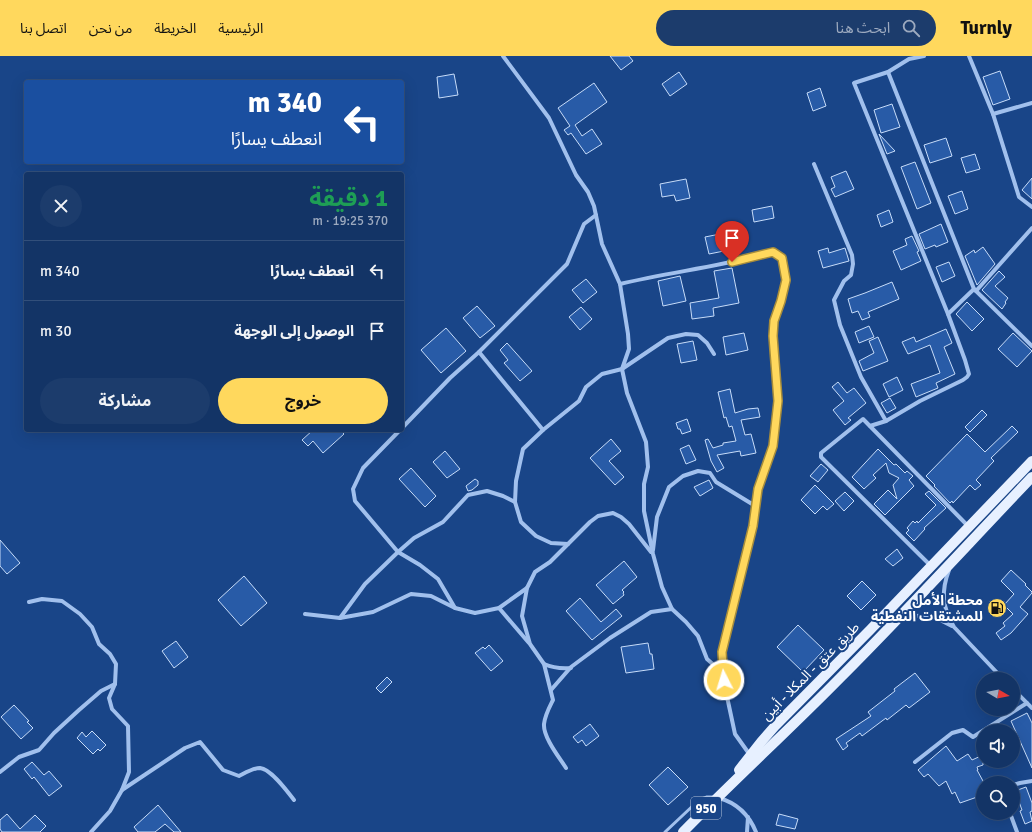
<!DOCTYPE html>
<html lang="ar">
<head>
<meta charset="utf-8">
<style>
	:root { --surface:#133466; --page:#1c3c6c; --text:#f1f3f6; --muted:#9daabf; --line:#324f7a; --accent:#ffd85d }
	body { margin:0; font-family:Signika,"Noto Sans Arabic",sans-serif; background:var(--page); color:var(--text); direction:rtl; height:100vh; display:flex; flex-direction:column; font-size:15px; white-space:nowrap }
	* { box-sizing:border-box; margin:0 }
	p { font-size:13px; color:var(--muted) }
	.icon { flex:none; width:22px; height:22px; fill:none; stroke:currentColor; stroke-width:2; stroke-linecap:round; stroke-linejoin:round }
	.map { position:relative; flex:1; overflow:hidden; direction:ltr }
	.details { position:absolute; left:24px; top:116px; width:380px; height:260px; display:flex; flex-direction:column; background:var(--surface); border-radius:4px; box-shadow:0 4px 16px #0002,0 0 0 1px var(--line); direction:rtl }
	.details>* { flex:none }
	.banner { position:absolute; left:24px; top:24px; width:380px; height:84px; border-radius:4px; box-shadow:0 4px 16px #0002,0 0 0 1px var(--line); direction:rtl; background:#1a4fa0; color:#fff; overflow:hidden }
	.needle { width:26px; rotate:100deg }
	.fabs { position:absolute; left:976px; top:616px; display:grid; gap:8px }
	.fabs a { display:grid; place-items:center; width:44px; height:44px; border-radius:50%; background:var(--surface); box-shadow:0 4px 16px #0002,0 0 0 1px var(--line); font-size:20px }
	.pin { position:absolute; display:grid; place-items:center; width:34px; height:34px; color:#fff; margin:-41px -17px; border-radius:50% 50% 50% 0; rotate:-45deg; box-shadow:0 0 4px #0007 }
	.pin .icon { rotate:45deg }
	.me { position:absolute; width:44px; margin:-22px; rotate:355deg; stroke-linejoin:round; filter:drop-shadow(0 0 3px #0008) }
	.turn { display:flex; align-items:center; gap:14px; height:84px; padding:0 16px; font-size:18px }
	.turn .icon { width:52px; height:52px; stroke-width:2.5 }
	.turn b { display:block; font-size:28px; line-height:34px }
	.round { display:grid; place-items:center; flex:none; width:42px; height:42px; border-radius:21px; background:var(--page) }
	.head { display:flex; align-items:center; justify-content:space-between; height:68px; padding:0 16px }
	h1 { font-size:24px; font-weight:700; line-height:30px; color:#1e9e55 }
	.action { display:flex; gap:8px; margin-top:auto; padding:8px 16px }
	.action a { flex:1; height:46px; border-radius:24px; background:var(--accent); color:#111; font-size:16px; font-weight:700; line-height:46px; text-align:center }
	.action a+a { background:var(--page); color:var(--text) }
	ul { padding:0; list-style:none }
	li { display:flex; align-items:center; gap:12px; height:60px; padding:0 16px; border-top:1px solid var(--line) }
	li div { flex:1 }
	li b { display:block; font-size:15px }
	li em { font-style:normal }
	header { display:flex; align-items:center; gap:24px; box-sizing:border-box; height:56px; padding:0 20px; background:var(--accent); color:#111 }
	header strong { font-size:19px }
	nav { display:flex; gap:22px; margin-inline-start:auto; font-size:14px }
	.search { width:280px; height:36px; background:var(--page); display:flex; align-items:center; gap:10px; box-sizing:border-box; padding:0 14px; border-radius:22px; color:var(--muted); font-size:15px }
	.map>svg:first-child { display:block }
	.building { fill:#285ba7; stroke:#c7dcf9 }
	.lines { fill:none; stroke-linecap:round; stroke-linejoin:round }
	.lane { stroke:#a1c0ed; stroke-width:3 }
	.street { stroke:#a1c0ed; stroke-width:4 }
	.primary { stroke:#e7f0ff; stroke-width:10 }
	.route-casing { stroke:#a68c3c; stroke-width:10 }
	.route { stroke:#ffd85d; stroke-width:7 }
	.labels { text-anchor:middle; stroke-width:4; stroke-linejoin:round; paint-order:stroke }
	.shield { fill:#194588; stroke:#bac7db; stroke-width:1 }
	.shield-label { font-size:13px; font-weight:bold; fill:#fff }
	.poi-label { font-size:14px; font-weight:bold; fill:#fff; stroke:#194588; text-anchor:end }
	.street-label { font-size:14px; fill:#fff; stroke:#194588 }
</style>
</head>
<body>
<header>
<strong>Turnly</strong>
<div class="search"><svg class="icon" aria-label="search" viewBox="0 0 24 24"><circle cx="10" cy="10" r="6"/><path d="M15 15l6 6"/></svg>ابحث هنا</div>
<nav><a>الرئيسية</a><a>الخريطة</a><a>من نحن</a><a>اتصل بنا</a></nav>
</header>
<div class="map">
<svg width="1032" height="776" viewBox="0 0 1032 776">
	<rect width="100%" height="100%" fill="#194588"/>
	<!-- building -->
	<g class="building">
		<path d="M610,0H629L633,5L621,14Z"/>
		<path d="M1000,15L1010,43L993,49L983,21Z"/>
		<path d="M679,16L687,28L670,40L662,28Z"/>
		<path d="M454,18L458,39L439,42L437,21Z"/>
		<path d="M594,27L607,46L575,69L582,80L592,73L602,88L586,98L571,77L568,79L564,74L570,70L558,52Z"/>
		<path d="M820,32L826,50L813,55L807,37Z"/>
		<path d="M892,48L900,71L881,77L874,54Z"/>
		<path d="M879,78L895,95L887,98Z"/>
		<path d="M946,82L952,100L930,107L924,89Z"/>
		<path d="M975,98L980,113L966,117L961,102Z"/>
		<path d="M915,106L931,147L917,153L901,111Z"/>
		<path d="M846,115L854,133L835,141L831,133L835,131L831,121Z"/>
		<path d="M1032,122V143L1022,134Z"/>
		<path d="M686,123L690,142L676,145L674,139L662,141L660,128Z"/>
		<path d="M962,135L968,153L955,158L948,140Z"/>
		<path d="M772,150L774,162L754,166L752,154Z"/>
		<path d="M889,154L893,166L881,171L877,159Z"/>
		<path d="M941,168L948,186L936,191L935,189L925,193L919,178Z"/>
		<path d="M725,177L729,194L709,198L705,181Z"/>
		<path d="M912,180L919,195L917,196L921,205L901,214L893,195L907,189L905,183Z"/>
		<path d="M983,191L995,208L977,229L965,200L974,194L975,197Z"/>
		<path d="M828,192L829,197L845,192L849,205L823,212L818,195Z"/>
		<path d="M949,206L955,220L942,226L936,211Z"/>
		<path d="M732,212L739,247L713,252L714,260L692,263L690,247L719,242L714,215Z"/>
		<path d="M999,215L1005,221L995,230L1008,242L1005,246L1006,247L1002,253L982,234Z"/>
		<path d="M680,220L686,245L663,250L658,225Z"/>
		<path d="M586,223L597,236L583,247L572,234Z"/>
		<path d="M892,226L899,243L868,256L870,261L862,264L858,255L852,257L848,243L865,237Z"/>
		<path d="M967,246L984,263L972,275L956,258Z"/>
		<path d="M477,250L495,270L480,282L463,262Z"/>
		<path d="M581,251L592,263L580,274L569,261Z"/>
		<path d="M869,270L874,281L859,287L855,276Z"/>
		<path d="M446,272L466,295L441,317L421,294Z"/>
		<path d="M946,273L952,287L944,291L955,318L936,327L938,332L916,341L911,328L940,317L930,289L908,298L902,286L914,281L916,286Z"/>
		<path d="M744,277L748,294L726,299L723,281Z"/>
		<path d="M1013,277L1032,295L1017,311L998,293Z"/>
		<path d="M878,281L888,305L863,315L859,305L874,297L869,285Z"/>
		<path d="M693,285L697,304L681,307L677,288Z"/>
		<path d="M507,287L532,315L520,325L504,307L508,304L500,294Z"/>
		<path d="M897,321L903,334L889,341L883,328Z"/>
		<path d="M838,326L847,337L854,332L866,347L848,362L851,364L845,369L833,354L844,345L832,331Z"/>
		<path d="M730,333L735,357L748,353L758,352L760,361L741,364L745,379L751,378L756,397L741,400L740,395L717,399L724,412L717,416L711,405L705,384L708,383L713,392L723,389V387L736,385L732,370L729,371L726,361L724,362L718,336Z"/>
		<path d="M890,342L896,352L887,357L881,347Z"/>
		<path d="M982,354L987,359L970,376L965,371Z"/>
		<path d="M687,363L691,375L682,378L680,373H678L676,367Z"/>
		<path d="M1012,370L1018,376L991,402L994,405L976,424L981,429L975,434L970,429L953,447L952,445L950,447L934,430L935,429L926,420L967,378L985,396Z"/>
		<path d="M313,374H340L344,378L323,397L313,385L308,390L302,384Z"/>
		<path d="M611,383L621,395L609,405L624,421L615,429L590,402Z"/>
		<path d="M689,389L696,404L686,408L680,393Z"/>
		<path d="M878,393L894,409L896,408L905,417L907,415L913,420L909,424L914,430L885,459L874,448L888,434L897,443L893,429L899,422L889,417L886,407L873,419L876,422L864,433L852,421Z"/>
		<path d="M445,395L460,413L447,422L433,406Z"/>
		<path d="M821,408L828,414L818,426L810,420Z"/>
		<path d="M411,412L436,440L425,451L399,423Z"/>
		<path d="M475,423L478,425V429L472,434L468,435L466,430Z"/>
		<path d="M709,424L713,432L700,440L694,431Z"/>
		<path d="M815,429L834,448L827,454L823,450L815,458L801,444Z"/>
		<path d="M929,435L946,452L924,472L925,473L914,485L906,477L909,474L907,472L913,465L915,467L917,465L918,467L936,449L925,438Z"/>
		<path d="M845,436L854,445L844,455L835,445Z"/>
		<path d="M0,484L20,507L7,518L0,510Z"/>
		<path d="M897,493L903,502L893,510L885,503Z"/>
		<path d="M624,505L637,521L622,534L624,536L623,537L624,539L613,548L596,529Z"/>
		<path d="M1011,514L1026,528L1025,529L1032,536V537L1020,551L1028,558L1011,577L1001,584L996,577L1005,570L1003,567L1013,558L1004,549L1014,538L1001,525Z"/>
		<path d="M244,520L267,547L241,570L218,544Z"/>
		<path d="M862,525L876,539L861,554L847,540Z"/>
		<path d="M580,542L601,566L616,553L622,560L592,584L566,555Z"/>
		<path d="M798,569L824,594L803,616L777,591Z"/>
		<path d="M176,585L188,601L174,612L162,595Z"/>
		<path d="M648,587L650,598H652L654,613L626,617L621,591Z"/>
		<path d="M489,589L503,605L491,615L475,597L483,591L485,593Z"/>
		<path d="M915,617L930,636L909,652L906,649L887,664L886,662L862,680L860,677L846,687L848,690L843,694L836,683L871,660L868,656L895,635L894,633Z"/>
		<path d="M387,621L392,626L381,637L376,632Z"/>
		<path d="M14,649L29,665L27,666L33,672L21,683L1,661Z"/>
		<path d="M1027,657L1032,667V712L1011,665Z"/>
		<path d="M590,668L599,680L586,690L582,684L578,687L573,681Z"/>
		<path d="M92,675L106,689L100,695L98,693L93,698L77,682L82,676L86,681Z"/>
		<path d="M946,690L957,705L968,698L972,704L983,699V709L977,711L978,714H977L983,725V738L980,740L960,747L955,736L952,738L946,725L939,730L928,718L924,721L918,714Z"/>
		<path d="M32,706L44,719L49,715L62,730L49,740L34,721L32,723L24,713Z"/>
		<path d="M668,711L688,731L668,749L649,729Z"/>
		<path d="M1026,731L1032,747V755L1030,756L1032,765L1025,768L1020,755L1022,754L1015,735Z"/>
		<path d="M158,749L181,776H174L165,768L155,776H138L134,771Z"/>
		<path d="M7,758L20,773L35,759L46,770L40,776H2L0,773V764Z"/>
		<path d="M779,758L798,763L795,773L776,769Z"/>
	</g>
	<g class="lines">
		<!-- lane -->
		<path class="lane" d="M665,776L699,744L707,741H714"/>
		<!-- street -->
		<g class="street">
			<path d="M503,0L549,62L576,119L588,136L594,150L602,188L620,228L628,278L629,293L622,313L627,337L646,386L648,411L644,428V455L653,498L662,531L672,553L686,566L698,580L707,603L716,611L723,612"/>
			<path d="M969,0L993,58L1019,141L1032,151"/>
			<path d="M888,16L974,233L1032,290"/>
			<path d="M993,58L1032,47"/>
			<path d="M814,108L852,199L853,208L851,219L844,225L834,244L840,269L861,321L886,365"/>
			<path d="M620,228C671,216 723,210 773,196L782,202L785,224L781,245L774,265L773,280L778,345L773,390L758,433L753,470L723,596V612L726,636L735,678L750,699"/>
			<path d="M976,235L1032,172"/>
			<path d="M948,258L974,233"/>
			<path d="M479,296L543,374"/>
			<path d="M870,370L886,365L920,345L963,324L967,321L969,318L965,304L948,258L854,27L888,16L909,3L924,0"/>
			<path d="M402,372L450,322L479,296L567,208L584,168L596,159"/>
			<path d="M400,374L363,412L353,433L355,445L398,496L420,509L438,523L455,552"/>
			<path d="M568,488L551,487L536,480L521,466L515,446L516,425L523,393L543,374L579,345L586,331L602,318L622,313L668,282L686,278L698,279L707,287L714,298"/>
			<path d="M653,494L657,461L669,431L683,420L698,415L710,417L716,426L757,451"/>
			<path d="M931,510L821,401V397L863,363L968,470"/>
			<path d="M949,514C941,535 942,551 954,571L1003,623"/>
			<path d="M29,546L42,543L62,545L80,558L92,571L99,588L110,598L116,608L115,628L109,642L112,653L128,670L129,716L122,734L110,755L91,776"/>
			<path d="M499,552L529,587"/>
			<path d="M305,558L340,562L373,556L411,538L431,540L455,552L475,557L499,552L527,532"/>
			<path d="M903,561C920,558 937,561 952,570"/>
			<path d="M340,562L365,528L398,496L414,482L443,466L468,439L487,435L503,440L515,446"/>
			<path d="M544,608C553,612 560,613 571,612"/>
			<path d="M1013,633L1032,652"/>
			<path d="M551,634L571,611L610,582L651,556L672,553"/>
			<path d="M915,706L952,677L963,674L973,681L1027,647"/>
			<path d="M566,712C559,701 543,681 544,668C545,659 549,652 553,644L544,608L530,588L522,560L527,532L535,516L550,506L590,466L598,460L613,457L621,461L629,468L651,496"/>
			<path d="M0,716L19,701L39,694L54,677L79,654L101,635L115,628"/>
			<path d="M1013,729L1020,727L1032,725"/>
			<path d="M122,734L185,692L200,686L223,714L239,720C245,717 253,712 260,712C271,713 287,735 294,744"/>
			<path d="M719,742C737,747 749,759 756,776"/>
			<path d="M1010,757L1017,776"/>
			<path d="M747,776L748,761"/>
		</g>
		<!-- primary -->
		<g class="primary">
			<path d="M739,714L761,686L775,670L870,574L1032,405"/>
			<path d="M683,776C735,723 790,673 842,620C907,555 969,487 1032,421"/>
		</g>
	</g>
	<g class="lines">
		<!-- route casing -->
		<g class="route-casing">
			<path id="route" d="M724,624L722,596L753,470L758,433L773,390L778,345L773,280L774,265L781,245L786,224L782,202L773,196L732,206"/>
		</g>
		<!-- route -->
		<use href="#route" class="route"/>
	</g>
	<!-- icons -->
	<defs>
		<g id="fuel-disc" transform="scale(1)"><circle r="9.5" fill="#ffd85d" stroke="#194588"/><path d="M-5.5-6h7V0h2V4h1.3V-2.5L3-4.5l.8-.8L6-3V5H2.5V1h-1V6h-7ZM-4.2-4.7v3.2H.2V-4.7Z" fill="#111"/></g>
	</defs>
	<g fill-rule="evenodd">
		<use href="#fuel-disc" x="997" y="552"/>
	</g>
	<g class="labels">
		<!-- shield labels -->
		<rect class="shield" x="691" y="741" width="30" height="22" rx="3"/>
		<g class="shield-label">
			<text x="706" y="757">950</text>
		</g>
		<!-- poi labels -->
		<g class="poi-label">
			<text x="983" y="549">محطة الأمل<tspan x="983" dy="16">للمشتقات النفطية</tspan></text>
		</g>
		<!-- street labels -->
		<g class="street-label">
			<text transform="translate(810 615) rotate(-45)" y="5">طريق عتق - المكلا - أبين</text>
		</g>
	</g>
</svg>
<div class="fabs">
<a><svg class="needle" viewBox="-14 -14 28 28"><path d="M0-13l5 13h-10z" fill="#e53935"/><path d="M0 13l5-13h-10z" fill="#9daabf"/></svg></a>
<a><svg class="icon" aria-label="sound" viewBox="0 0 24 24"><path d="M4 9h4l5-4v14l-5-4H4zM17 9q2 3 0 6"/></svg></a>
<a><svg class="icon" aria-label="search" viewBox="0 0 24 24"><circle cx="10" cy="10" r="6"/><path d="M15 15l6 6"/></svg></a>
</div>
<div class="pin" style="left:732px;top:206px;background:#d93025"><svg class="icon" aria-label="arrive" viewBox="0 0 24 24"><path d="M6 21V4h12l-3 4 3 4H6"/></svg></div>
<svg class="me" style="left:724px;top:624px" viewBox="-20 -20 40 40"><circle r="17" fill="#ffd85d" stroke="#fff" stroke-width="3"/><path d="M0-11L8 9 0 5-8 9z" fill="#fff"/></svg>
<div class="banner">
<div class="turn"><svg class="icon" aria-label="left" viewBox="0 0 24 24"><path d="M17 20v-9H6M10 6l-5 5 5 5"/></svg><div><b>340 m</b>انعطف يسارًا</div></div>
</div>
<section class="details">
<div class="head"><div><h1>1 دقيقة</h1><p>370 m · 19:25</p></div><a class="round"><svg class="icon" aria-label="close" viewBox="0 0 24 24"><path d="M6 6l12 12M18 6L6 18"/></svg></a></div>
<ul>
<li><svg class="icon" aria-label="left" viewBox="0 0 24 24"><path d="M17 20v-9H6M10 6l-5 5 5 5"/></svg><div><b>انعطف يسارًا</b></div><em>340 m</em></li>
<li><svg class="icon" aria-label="arrive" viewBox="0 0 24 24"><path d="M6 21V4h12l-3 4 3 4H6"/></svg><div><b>الوصول إلى الوجهة</b></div><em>30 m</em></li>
</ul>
<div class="action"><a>خروج</a><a>مشاركة</a></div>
</section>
</div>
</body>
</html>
